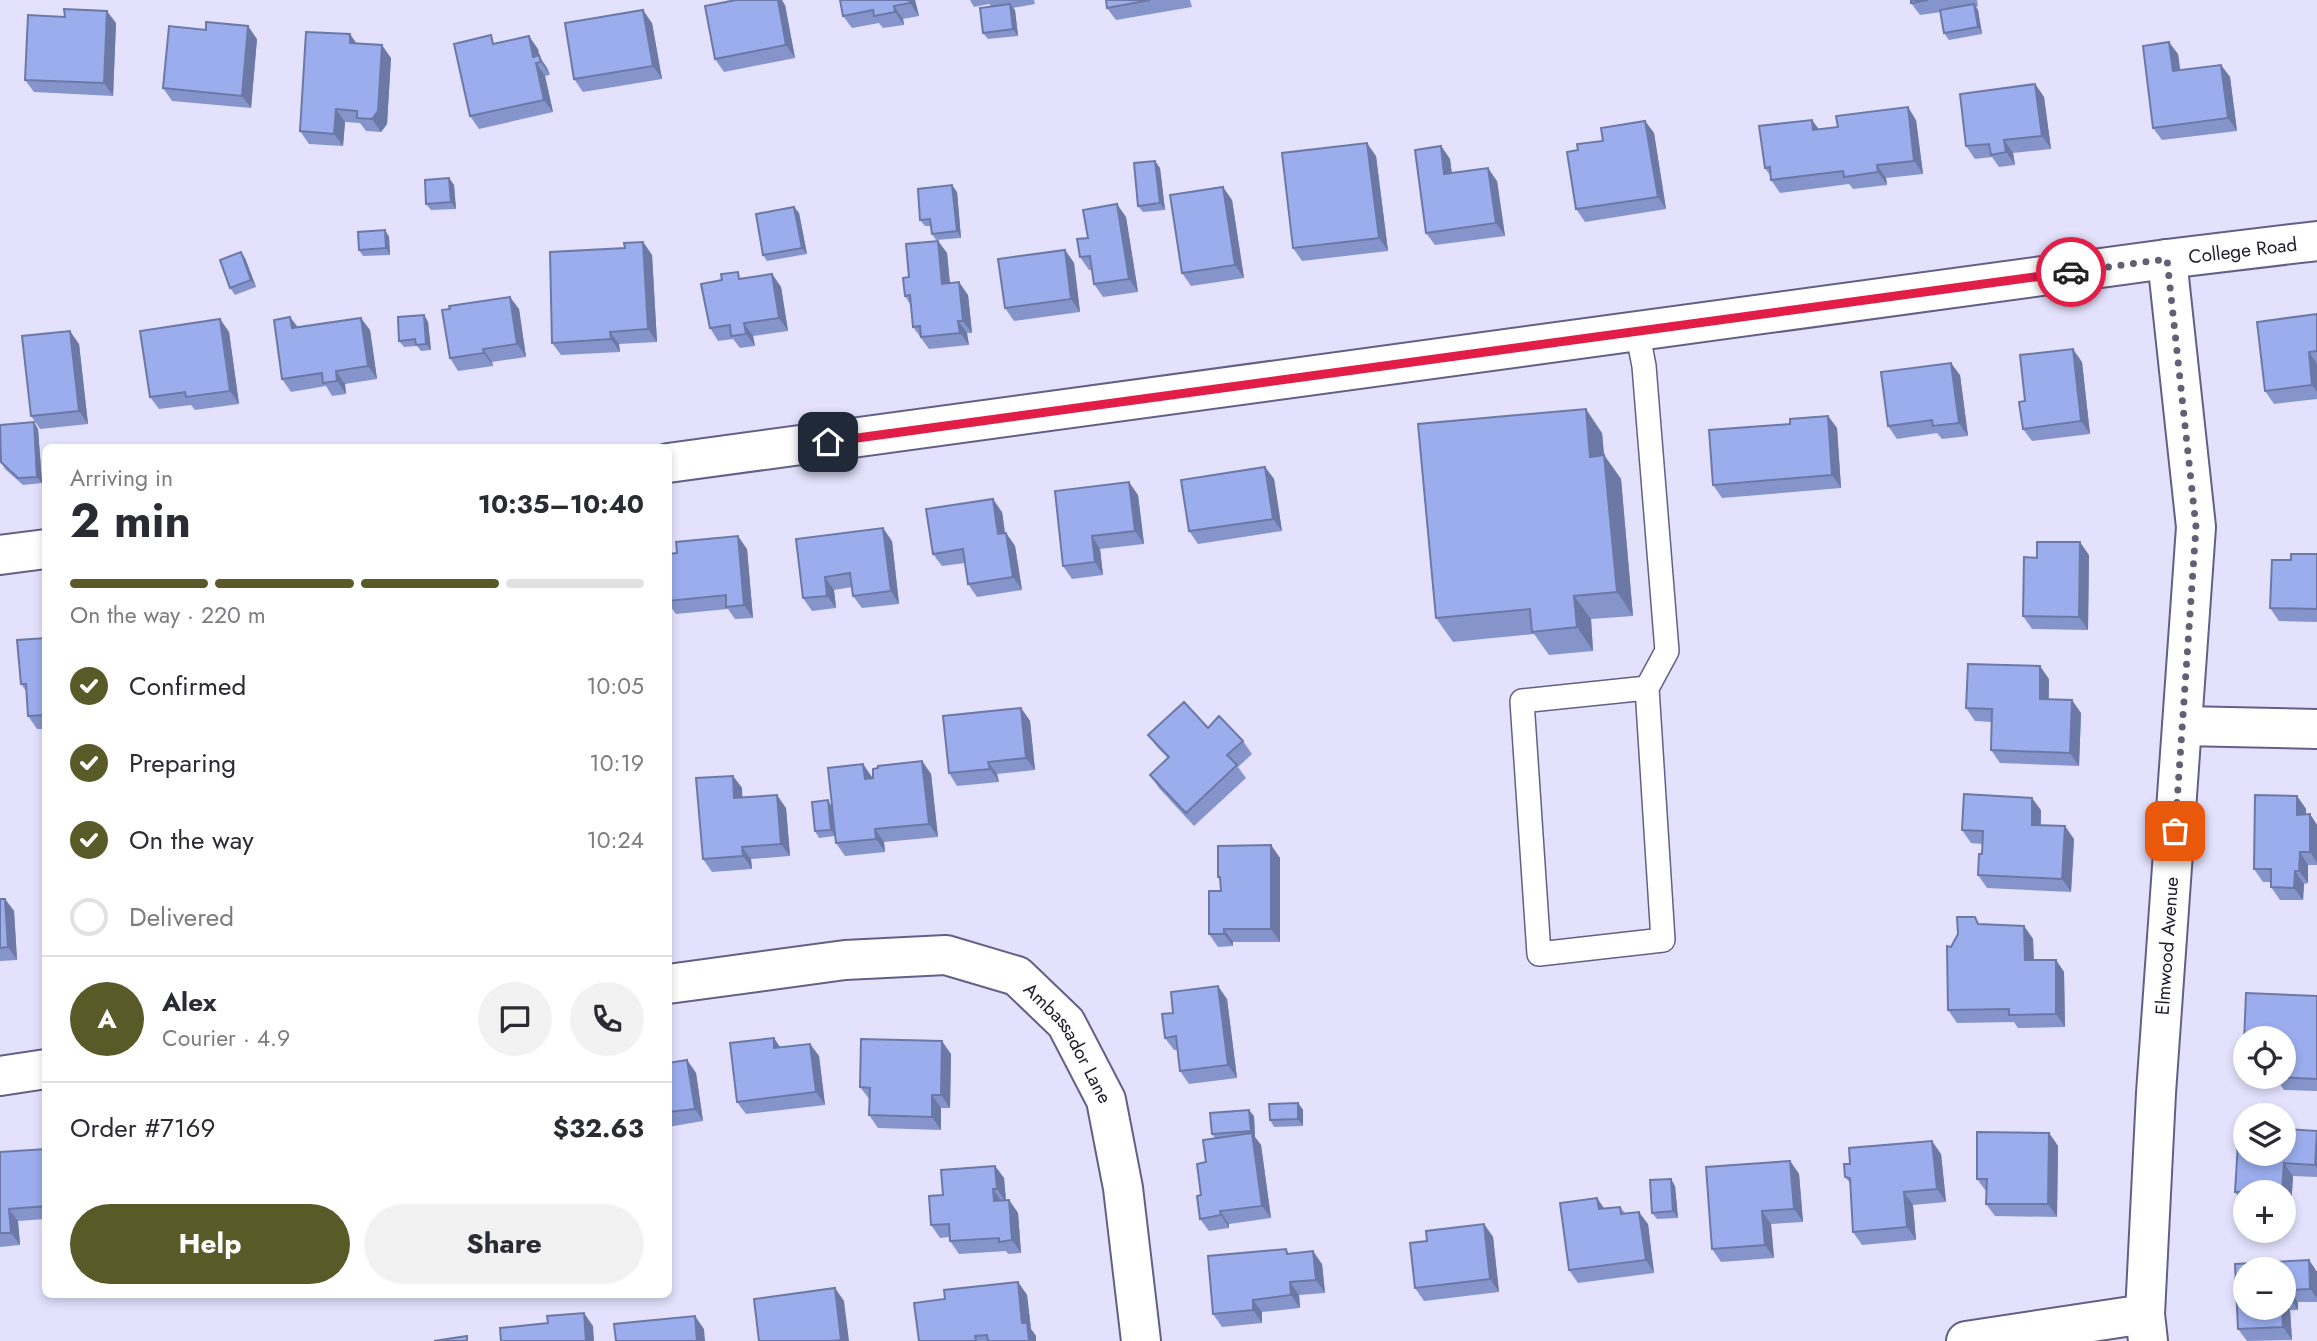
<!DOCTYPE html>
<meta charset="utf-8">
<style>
body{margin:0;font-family:Jost,sans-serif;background:#f2f2f3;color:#2b2b33;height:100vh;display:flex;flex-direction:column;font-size:26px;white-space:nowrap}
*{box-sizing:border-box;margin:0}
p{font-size:23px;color:#7c7c81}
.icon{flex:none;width:38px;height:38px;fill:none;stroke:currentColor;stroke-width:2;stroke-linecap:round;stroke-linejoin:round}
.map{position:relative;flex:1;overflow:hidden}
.side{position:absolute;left:42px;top:444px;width:630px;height:854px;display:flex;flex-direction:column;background:#fff;border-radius:10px;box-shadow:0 4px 10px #0003}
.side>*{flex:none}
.buttons{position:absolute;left:2233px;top:1026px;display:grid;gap:14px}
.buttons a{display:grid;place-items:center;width:63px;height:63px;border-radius:50%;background:#fff;box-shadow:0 4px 10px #0003;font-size:35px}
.pin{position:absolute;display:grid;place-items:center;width:60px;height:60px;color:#fff;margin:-30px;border-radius:14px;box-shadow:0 4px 10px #0006}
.courier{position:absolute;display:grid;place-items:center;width:70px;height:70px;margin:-35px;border:5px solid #e11d48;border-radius:50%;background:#fff;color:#222;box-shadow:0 2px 9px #0007}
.head em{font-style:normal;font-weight:700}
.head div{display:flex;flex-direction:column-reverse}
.head{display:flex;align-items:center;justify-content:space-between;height:119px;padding:0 28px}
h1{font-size:46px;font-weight:700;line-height:52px}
.bar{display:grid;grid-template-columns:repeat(4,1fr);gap:10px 7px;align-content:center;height:84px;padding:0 28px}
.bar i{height:9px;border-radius:5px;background:#e1e1e2}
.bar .on{background:#585a28}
.bar p{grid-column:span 4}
.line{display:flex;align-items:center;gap:18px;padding:0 28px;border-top:2px solid #e1e1e2}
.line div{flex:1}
.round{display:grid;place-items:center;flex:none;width:74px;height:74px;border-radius:37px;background:#f2f2f3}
ol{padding:0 28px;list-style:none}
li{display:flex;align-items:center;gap:21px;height:77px}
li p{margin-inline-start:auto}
li .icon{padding:7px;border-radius:50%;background:#585a28;color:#fff;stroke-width:4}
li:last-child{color:#7c7c81}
li i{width:38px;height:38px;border:4px solid #e1e1e2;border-radius:50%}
.primary-button{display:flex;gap:14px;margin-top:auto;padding:14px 28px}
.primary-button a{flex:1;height:80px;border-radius:42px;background:#585a28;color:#fff;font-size:28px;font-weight:700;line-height:80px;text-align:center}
.primary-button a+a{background:#f2f2f3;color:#2b2b33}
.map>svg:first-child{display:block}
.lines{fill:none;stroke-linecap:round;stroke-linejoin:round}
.lane-casing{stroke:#655e88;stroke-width:26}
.street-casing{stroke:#655e88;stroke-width:42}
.secondary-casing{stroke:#655e88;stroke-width:42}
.lane{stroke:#fff;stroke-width:23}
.street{stroke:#fff;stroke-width:38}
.secondary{stroke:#fff;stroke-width:38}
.wall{fill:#8595cc;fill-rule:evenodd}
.shaded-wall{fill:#6c79a6}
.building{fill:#9baded;stroke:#6c79a6;stroke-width:2}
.done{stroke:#636075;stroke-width:7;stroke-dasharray:0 12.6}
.route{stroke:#e11d48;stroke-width:9}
.labels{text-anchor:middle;stroke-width:5;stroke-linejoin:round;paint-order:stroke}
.street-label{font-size:19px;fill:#1e1b2c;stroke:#fff}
</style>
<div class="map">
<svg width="2317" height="1341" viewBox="0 0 2317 1341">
<rect width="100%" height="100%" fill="#e4e1fd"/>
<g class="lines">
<g class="lane-casing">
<path id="lane" d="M1637 330 1644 366 1667 651 1647 688 1522 701 1539 954 1663 940 1647 688"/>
</g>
<g class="street-casing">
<g id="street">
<path d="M2182 726 2317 729"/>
<path id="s1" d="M668 984 845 960 946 955 1017 976 1066 1023 1106 1100 1123 1188 1141 1341"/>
<path d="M0 1076 46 1069"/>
<path d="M1966 1341 2145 1314"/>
<path id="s2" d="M2148 1341 2145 1314 2156 1093 2196 527 2167 259"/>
</g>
</g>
<g class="secondary-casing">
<g id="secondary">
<path id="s3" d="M668 463 2167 259 2317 241"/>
<path d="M0 555 46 549"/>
</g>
</g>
<use href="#lane" class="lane"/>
<use href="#street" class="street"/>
<use href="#secondary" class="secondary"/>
</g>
<path class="wall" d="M840 0H915L919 16 903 19 904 25 883 28 879 23 852 28 843 16Z
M970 0H1034L1035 4 1013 8 1015 10 1018 36 988 39 983 33 991 6 989 4 974 7Z
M1106 0H1190L1192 7 1116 20 1107 8Z
M1911 0H1977L1978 6 1976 7 1978 10 1982 34 1949 40 1944 33 1941 12 1920 15 1911 3Z
M785 5 795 58 724 72 715 59Z
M116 23 113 96 34 92 25 80Z
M652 23 662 79 583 92 574 79Z
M257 39 251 108 172 101 163 88Z
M497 43 538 49 539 56 547 68 550 75 545 76 553 112 479 129 470 116Z
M357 44 391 58 387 124 381 132 366 131 360 123 345 122 343 146 309 144 300 131Z
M2178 54 2180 70 2221 65 2230 77 2237 131 2162 140 2153 128Z
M2035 84 2044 97 2051 149 2013 153 2015 165 1999 167 1992 157 1975 159 1966 146Z
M1916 120 1923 174 1886 178 1887 185 1853 189 1849 184 1780 193 1771 180V177L1765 168 1818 129Z
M1645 121 1654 133 1666 209 1585 222 1576 209 1578 150 1603 141Z
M1441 146 1450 159 1452 173 1497 181 1505 236 1435 245 1426 233Z
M1376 156 1388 251 1302 261 1293 248Z
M1160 168 1165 210 1143 212 1138 206Z
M449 178 454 185 456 209 431 210 426 204Z
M957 192 961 238 936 240 932 234 931 226H925L920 220Z
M1232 200 1244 278 1191 286 1182 273Z
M794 207 799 213 807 254 767 261 763 255Z
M1126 217 1138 292 1103 297 1094 284 1092 270H1089L1080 257 1088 238Z
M385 230 389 237 390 255 363 256 359 250Z
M938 241 947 253 950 283 968 295 972 333H967L969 345 929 349 913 327 911 306 905 296 909 277Z
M643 242 652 255 657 342 619 344 620 352 561 355 552 343 625 248Z
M1065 250 1074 263 1080 312 1014 321 1005 308Z
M245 258 256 287 235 295 230 288Z
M772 274 781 287 788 331 753 336 755 346 740 348 733 339 718 341 710 328 743 278Z
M519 309 526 357 492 362 493 366 458 371 450 358Z
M2317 314V399L2274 404 2265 391Z
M424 315 428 322 431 350 421 351 417 346 404 347 399 341Z
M290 317 298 327 370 330 377 379 345 384 346 394 332 396 326 386 291 392 282 379Z
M220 319 229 332 239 404 195 410 191 405 159 409 150 397Z
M79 344 88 424 40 429 31 416Z
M2082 362 2090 434 2032 441 2023 429 2025 401Z
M1960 375 1968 436 1942 439 1937 433 1897 439 1888 426Z
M1828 416 1837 428 1841 488 1722 498 1713 485 1790 424Z
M38 429 42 483 23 485 5 469 1 462Z
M1602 433 1604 455 1621 479 1633 616 1591 619 1593 651 1549 655 1534 634 1453 642 1436 618Z
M1265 467 1274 479 1282 531 1198 544 1189 531Z
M1055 491 1138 495 1144 544 1100 549 1103 575 1072 579 1063 566Z
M1002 512 1005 533H1006L1015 546 1022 590 977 597 968 584 965 563 942 566 933 554Z
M796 539 892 541 899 604 862 608 853 596 852 587 834 590 836 608 812 611 803 598Z
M747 549 753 618 735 619 728 609 676 614 668 603V554Z
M2317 554V622L2279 621 2270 608 2291 560Z
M2089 555 2088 630 2032 629 2023 616 2037 558Z
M46 638V729H37L28 716 27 692 21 684Z
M2049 679V699L2081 713 2079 766 2000 763 1991 750 1992 722 1975 721 1966 708Z
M1021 708 1030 721 1035 770 997 774 999 782 957 786 949 773Z
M1208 728 1243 741 1252 754 1238 767 1246 778 1194 826 1159 788 1150 775 1168 758 1157 747 1148 735Z
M922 761 931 774 938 837 884 842 885 852 845 856 836 843 835 836 819 838 815 831 863 764 872 778Z
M733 776 742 788V797L786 808 790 856 751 859 752 869 712 872 703 859Z
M2297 796 2306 809V815L2310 814 2317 825V865H2308V883L2304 884 2303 900H2280L2271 887V882H2263L2254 869Z
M2041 810V825L2074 839 2071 892 1987 888 1978 875 1982 854 1983 844 1971 843 1962 830Z
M1271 845 1280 858V942H1233V946L1218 947 1209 934 1221 891 1220 881 1218 877Z
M0 899H5L14 911 17 960 0 961Z
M1980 924 2024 926 2033 939 2034 960H2056L2064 972 2065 1027 2018 1028 2014 1022 1957 1023 1948 1010 1951 947Z
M2246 993 2317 996V1091L2284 1090 2275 1077V1076H2284V1038H2245V1044L2244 1042Z
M1227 999 1237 1078 1189 1084 1180 1071 1178 1050H1174L1165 1038 1173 1013Z
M774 1038 780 1047 810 1044 819 1056 825 1105 746 1114 737 1102Z
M951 1054 950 1108H941V1130L878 1128 869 1115 870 1100 860 1087Z
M687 1060 696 1073 703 1121 668 1127V1063Z
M1298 1103 1303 1110V1126L1274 1127 1270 1120Z
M1254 1116 1255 1137 1261 1145 1271 1218 1229 1224V1228L1209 1231 1200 1219 1201 1195 1206 1162 1215 1138 1212 1134Z
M2317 1131V1177L2293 1176 2291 1208 2284 1207V1192H2245V1205H2244L2235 1192Z
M2049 1133 2058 1146 2057 1217 1995 1216 1986 1204V1191L1977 1179Z
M46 1149V1219L18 1221 20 1245 0 1247V1152Z
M1941 1154 1946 1202 1913 1205 1916 1240 1862 1245 1853 1232 1851 1184 1845 1177Z
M1790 1161 1799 1174 1803 1222 1771 1224 1774 1258 1721 1262 1712 1249Z
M995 1166 1004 1178 1006 1200H1009L1018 1213 1021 1253 1008 1254 1006 1251 959 1254 950 1241 949 1237 940 1238 931 1225 943 1195Z
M1675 1186 1678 1218 1657 1219 1652 1213Z
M1620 1207 1625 1213 1648 1224 1654 1273 1578 1283 1569 1270 1605 1209Z
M1484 1224 1493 1237 1499 1292 1424 1301 1415 1288 1427 1241Z
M1286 1249 1289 1254 1322 1264 1325 1293 1299 1295 1300 1308 1262 1312V1323L1222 1327 1213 1314Z
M2309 1260 2317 1272V1302H2298V1310H2290L2292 1340 2247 1341 2238 1329 2235 1264ZM2245 1269H2284V1307H2245Z
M1018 1282 1027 1295 1031 1329 1036 1336V1341H919L945 1299Z"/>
<path class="shaded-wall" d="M778 0H782L785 5 795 58 786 45Z
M909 0H915L919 16 910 3Z
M1010 4 1015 10 1018 36 1013 29Z
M1974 4 1978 10 1982 34 1978 27Z
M894 6 903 19 904 25 895 12Z
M643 10 652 23 662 79 653 66Z
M107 11 116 23 113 96 104 83Z
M248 26 257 39 251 108 242 96Z
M350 34 359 47 350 43Z
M529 36 538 49 539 56 547 68 550 75 541 62 533 57Z
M2169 42 2178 54 2182 83 2173 71Z
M382 45 391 58 387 124 381 132 372 119Z
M536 63 545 76 553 112 544 100Z
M2221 65 2230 77 2237 131 2228 118Z
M2035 84 2044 97 2051 149 2042 136Z
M1908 107 1916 120 1923 174 1914 161Z
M336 109 345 122 343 146 334 134Z
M1812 120 1821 132 1813 130Z
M1645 121 1654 133 1666 209 1658 197Z
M2004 140 2013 153 2015 165 2006 152Z
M1367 143 1376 156 1388 251 1379 238Z
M1441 146 1450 159 1453 187 1444 174Z
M1155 161 1160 168 1165 210 1160 203Z
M1877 165 1886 178 1887 185 1878 172Z
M1488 168 1497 181 1505 236 1496 223Z
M449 178 454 185 456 209 451 202Z
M952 185 957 192 961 238 957 231Z
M1223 187 1232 200 1244 278 1235 265Z
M1117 204 1126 217 1138 292 1129 279Z
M794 207 799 213 807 254 802 248Z
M385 230 389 237 390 255 386 248Z
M938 241 947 253 951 296 942 284Z
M643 242 652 255 657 342 648 329Z
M1065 250 1074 263 1080 312 1071 299Z
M241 252 245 258 256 287 251 280Z
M772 274 781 287 788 331 779 318Z
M959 282 968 295 972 333 963 321Z
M510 297 519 309 526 357 517 344Z
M424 315 428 322 431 350 426 344Z
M290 317 299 330 292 328Z
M361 318 370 330 377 379 368 366Z
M220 319 229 332 239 404 230 391Z
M958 321 967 333 969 345 960 333Z
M744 323 753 336 755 346 746 334Z
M70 331 79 344 88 424 79 411Z
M610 332 619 344 620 352 611 339Z
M483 349 492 362 493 366 484 353Z
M2073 349 2082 362 2090 434 2081 421Z
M2309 352 2317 364V392L2312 385Z
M1951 363 1960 375 1968 436 1959 423Z
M336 371 345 384 346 394 337 381Z
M1586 409 1602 433 1604 455 1621 479 1633 616 1617 592 1590 457Z
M1828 416 1837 428 1841 488 1832 475Z
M34 422 38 429 42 483 37 477Z
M1265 467 1274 479 1282 531 1273 519Z
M1129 482 1138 495 1144 544 1135 531Z
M993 499 1002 512 1007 547 998 534Z
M883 528 892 541 899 604 891 591Z
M1006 533 1015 546 1022 590 1013 577Z
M738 536 747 549 753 618 744 605Z
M1092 536 1100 549 1103 575 1095 562Z
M2080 542 2089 555 2088 630 2079 617Z
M825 577 834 590 836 608 827 596Z
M1574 596 1591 619 1593 651 1577 627Z
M2040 666 2049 679 2048 712 2040 699Z
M2072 700 2081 713 2079 766 2070 753Z
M1021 708 1030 721 1035 770 1026 758Z
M922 761 931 774 938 837 929 824Z
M988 762 997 774 999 782 990 769Z
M863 764 872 777 873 791 865 779Z
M733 776 742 788 743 811 734 798Z
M777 795 786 808 790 856 781 844Z
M2297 796 2306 809V827L2297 815Z
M2032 798 2041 810 2040 838 2032 825Z
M828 800 832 807 835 836 831 830Z
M2310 814 2317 825V863L2310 852Z
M2065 826 2074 839 2071 892 2062 879Z
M875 829 884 842 885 852 876 839Z
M1271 845 1280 858V942L1271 929Z
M742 847 751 859 752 869 743 856Z
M2300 852 2308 865V883L2299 871Z
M2295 871 2304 884 2303 900 2294 888Z
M5 899 14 911 17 960 8 947Z
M2024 926 2033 939 2034 973 2025 960Z
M1224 929 1233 942V946L1224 934Z
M2056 960 2064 972 2065 1027 2056 1014Z
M1218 986 1227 999 1237 1078 1228 1065Z
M774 1038 782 1051 774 1048Z
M942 1041 951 1054 950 1108 941 1095Z
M810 1044 819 1056 825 1105 816 1092Z
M687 1060 696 1073 703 1121 695 1109Z
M932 1095 941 1108V1130L932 1117Z
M1298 1103 1303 1110V1126L1298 1119Z
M1249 1110 1254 1116 1255 1137 1261 1145 1271 1218 1262 1206 1252 1134 1251 1131Z
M2049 1133 2058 1146 2057 1217 2048 1204Z
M2317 1133V1168L2315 1165Z
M1932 1141 1941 1154 1946 1202 1937 1189Z
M1790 1161 1799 1174 1803 1222 1794 1209Z
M2284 1163 2293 1176 2291 1208 2284 1198V1192H2282Z
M995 1166 1004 1178 1006 1202 997 1189Z
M1671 1179 1675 1186 1678 1218 1673 1211Z
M993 1189 1002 1202 994 1201Z
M1904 1192 1913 1205 1916 1240 1907 1227Z
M1597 1198 1606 1211 1599 1209Z
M1009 1200 1018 1213 1021 1253 1012 1240Z
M9 1209 18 1221 20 1245 11 1233Z
M1220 1211 1229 1224V1228L1221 1215Z
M1762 1211 1771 1224 1774 1258 1765 1245Z
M1639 1212 1648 1224 1654 1273 1646 1260Z
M1484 1224 1493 1237 1499 1292 1490 1279Z
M1313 1251 1322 1264 1325 1293 1316 1280Z
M2309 1260 2317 1272V1298L2310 1289Z
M1018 1282 1027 1295 1031 1329 1036 1336V1341H1029L1022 1323Z
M1290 1282 1299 1295 1300 1308 1291 1295Z
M835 1288 844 1301 849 1341H842L841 1340Z
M2289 1290 2298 1302V1310L2289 1297Z
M1253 1300 1262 1312V1323L1253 1310Z
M2284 1301 2290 1310 2292 1340 2283 1327 2282 1307H2284Z
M584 1313 593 1326 594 1341H586Z
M695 1316 704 1329 705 1341H697Z"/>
<path class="building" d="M736 0H778L786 45 715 59 705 6Z
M840 0H909L910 3 894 6 895 12 874 16 873 10 843 16Z
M1106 0H1150L1107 8Z
M1911 0H1928L1911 3Z
M1010 4 1013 29 983 33 980 8Z
M1974 4 1978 27 1944 33 1940 10Z
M64 9 107 11 104 83 25 80 28 15 65 17Z
M643 10 653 66 574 79 565 23Z
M206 22 248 26 242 96 163 88 169 26 206 30Z
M306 32 350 34V43L382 45 378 111 372 119 357 118V111L336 109 334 134 300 131Z
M491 35 493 44 529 36 533 57 539 55 541 62 536 63 544 100 470 116 454 44Z
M2169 42 2173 71 2221 65 2228 118 2153 128 2143 46Z
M2035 84 2042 136 2004 140 2006 152 1991 155 1989 144 1966 146 1960 94Z
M1908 107 1914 161 1877 165 1878 172 1844 177 1843 171 1771 180 1770 167 1765 168 1759 126 1812 120 1813 130 1838 127 1836 116Z
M1645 121 1658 197 1576 209 1567 152 1578 150 1577 144 1603 141 1601 128Z
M1367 143 1379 238 1293 248 1282 153Z
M1441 146 1444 174 1488 168 1496 223 1426 233 1415 150Z
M1155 161 1160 203 1138 206 1134 163Z
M449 178 451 202 426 204 425 180Z
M952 185 957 231 932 234 930 219 920 220 918 189Z
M1223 187 1235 265 1182 273 1170 195Z
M1117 204 1129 279 1094 284 1090 256 1080 257 1077 239 1088 238 1083 210Z
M794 207 802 248 763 255 756 214Z
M385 230 386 248 359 250 358 232Z
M938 241 942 284 959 282 963 321H958L960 333 921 337 920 326 913 327 910 295 905 296 903 278 909 277 906 244Z
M643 242 648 329 610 332 611 339 552 343 550 252 625 248 624 243Z
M1065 250 1071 299 1005 308 998 259Z
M241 252 251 280 230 288 220 260Z
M738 272 739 279 772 274 779 318 744 323 746 334 731 336 730 325 710 328 701 284 722 280 721 274Z
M510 297 517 344 483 349 484 353 450 358 442 310 450 309 449 306Z
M2317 314V351L2309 352 2312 385 2265 391 2257 322Z
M424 315 426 344 416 345 415 339 399 341 398 317Z
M290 317 292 328 361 318 368 366 336 371 337 381 323 383 322 373 282 379 274 320Z
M220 319 230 391 186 397 185 392 150 397 140 331Z
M70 331 79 411 31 416 22 336Z
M2073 349 2081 421 2023 429 2019 402 2025 401 2020 355Z
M1951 363 1959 423 1933 426 1932 420 1888 426 1881 372Z
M1586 409 1590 457 1604 455 1617 592 1574 596 1577 627 1532 632 1530 609 1436 618 1418 424Z
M1828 416 1832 475 1713 485 1709 430 1790 424V419Z
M34 422 37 477 18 478 1 462 0 425Z
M1265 467 1273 519 1189 531 1181 480Z
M1129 482 1135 531 1092 536 1095 562 1063 566 1055 491Z
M993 499 998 534 1006 533 1013 577 968 584 963 549 933 554 926 509Z
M883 528 891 591 853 596 850 573 825 577 827 596 803 598 796 539Z
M738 536 744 605 726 607V595L668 601V554L677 553 676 542Z
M2037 542H2080L2079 617 2023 616 2024 557 2037 558Z
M2291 554H2317V609L2270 608 2272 560H2291Z
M46 638V715L28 716 26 684H21L17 640Z
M1968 664 2040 666V699L2072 700 2070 753 1991 750 1992 709 1966 708Z
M1184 702 1208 728 1219 716 1243 741 1227 755 1237 765 1186 813 1150 775 1169 757 1148 735Z
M1021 708 1026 758 988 762 990 769 949 773 943 716Z
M922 761 929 824 875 829 876 839 836 843 828 768 863 764 865 779 873 778V769L878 768V766Z
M733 776 734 798 777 795 781 844 742 847 743 856 703 859 696 778Z
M1964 794 2032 798V825L2065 826 2062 879 1978 875 1979 854H1982L1983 831 1962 830Z
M2255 795 2297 796V815L2310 814V852H2300L2299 871H2295L2294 888 2271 887V869H2254Z
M828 800 831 830 815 831 812 802Z
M1271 845V929H1224V934H1209V891H1221L1220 877H1218V846Z
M0 899H5L8 947 0 948Z
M1957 917H1975L1978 924 2024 926 2025 960H2056V1014L2009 1015V1009L1948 1010 1947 946 1951 947 1958 934Z
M1218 986 1228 1065 1180 1071 1176 1036 1165 1038 1162 1014 1173 1013 1171 992Z
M2246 993 2317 996V1079L2275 1077V1076H2284V1038H2245V1042H2244Z
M774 1038V1048L810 1044 816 1092 737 1102 730 1043Z
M861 1039 942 1041 941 1095H932V1117L869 1115 870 1088 860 1087Z
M687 1060 695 1109 668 1112V1063Z
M1298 1103V1119L1270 1120 1269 1104Z
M1249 1110 1251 1131 1212 1134 1210 1113Z
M2239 1126H2245V1153H2284V1129L2317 1131 2315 1165 2284 1163 2282 1192H2235Z
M1977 1132 2049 1133 2048 1204H1986L1987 1179H1977Z
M1252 1133 1262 1206 1220 1211 1221 1215 1200 1219 1197 1196 1201 1195 1197 1164 1206 1162 1203 1140Z
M1932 1141 1937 1189 1904 1192 1907 1227 1853 1232 1850 1178 1845 1177 1844 1164H1850L1849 1148Z
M46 1149V1206L9 1209 11 1233H0V1152Z
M1790 1161 1794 1209 1762 1211 1765 1245 1712 1249 1706 1167Z
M995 1166 997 1189H993L994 1201 1009 1200 1012 1240 999 1242V1238L950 1241 949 1224 931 1225 929 1196 943 1195 941 1170Z
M1671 1179 1673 1211 1652 1213 1650 1180Z
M1597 1198 1599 1209 1620 1207 1621 1214 1639 1212 1646 1260 1569 1270 1560 1203Z
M1484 1224 1490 1279 1415 1288 1410 1243 1427 1241 1426 1231Z
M1286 1249 1287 1254 1313 1251 1316 1280 1290 1282 1291 1295 1253 1300V1310L1213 1314 1208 1256Z
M2309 1260 2310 1289 2289 1290V1297H2284V1269H2245V1307H2282L2283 1327 2238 1329 2235 1264Z
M1018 1282 1022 1323H1027L1029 1341H988L987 1335 975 1336 976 1341H919L914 1303 945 1299 944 1290Z
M835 1288 841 1340 831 1341H759L754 1299Z
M584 1313 586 1341H501L500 1328 548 1323 547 1316Z
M695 1316 697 1341H616L614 1324Z
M467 1336V1341H434Z"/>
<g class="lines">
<path class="done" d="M2071 272 2167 259 2196 527 2175 831"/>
<path class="route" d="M828 442C1242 385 1656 326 2071 272"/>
</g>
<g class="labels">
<g class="street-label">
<text dy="7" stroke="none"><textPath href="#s3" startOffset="1589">College Road</textPath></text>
<text dy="7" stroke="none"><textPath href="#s2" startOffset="396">Elmwood Avenue</textPath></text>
<text dy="7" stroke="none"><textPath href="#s1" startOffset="439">Ambassador Lane</textPath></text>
</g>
</g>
</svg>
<div class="buttons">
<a><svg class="icon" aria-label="locate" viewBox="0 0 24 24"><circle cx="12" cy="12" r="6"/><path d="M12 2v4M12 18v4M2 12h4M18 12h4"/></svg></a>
<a><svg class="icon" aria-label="layers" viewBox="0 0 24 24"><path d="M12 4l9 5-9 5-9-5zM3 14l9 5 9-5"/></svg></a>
<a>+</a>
<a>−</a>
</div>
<div class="pin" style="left:2175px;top:831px;background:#ea580c"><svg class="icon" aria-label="bag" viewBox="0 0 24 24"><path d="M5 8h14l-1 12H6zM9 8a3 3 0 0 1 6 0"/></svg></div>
<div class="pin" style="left:828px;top:442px;background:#1f2937"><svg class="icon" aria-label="home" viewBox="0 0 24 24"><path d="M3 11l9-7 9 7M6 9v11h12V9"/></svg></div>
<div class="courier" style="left:2071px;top:272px"><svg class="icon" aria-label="car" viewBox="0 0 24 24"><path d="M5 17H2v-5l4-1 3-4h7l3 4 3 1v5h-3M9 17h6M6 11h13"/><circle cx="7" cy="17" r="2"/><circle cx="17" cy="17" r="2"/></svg></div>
<section class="side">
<div class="head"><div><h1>2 min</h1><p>Arriving in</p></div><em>10:35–10:40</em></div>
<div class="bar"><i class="on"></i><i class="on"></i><i class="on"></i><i></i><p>On the way · 220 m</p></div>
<ol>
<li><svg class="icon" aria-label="check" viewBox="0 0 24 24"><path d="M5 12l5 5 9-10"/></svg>Confirmed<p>10:05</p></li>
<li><svg class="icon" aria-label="check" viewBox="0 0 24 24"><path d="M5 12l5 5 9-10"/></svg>Preparing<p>10:19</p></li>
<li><svg class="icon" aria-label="check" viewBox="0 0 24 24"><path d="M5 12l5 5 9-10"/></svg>On the way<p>10:24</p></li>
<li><i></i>Delivered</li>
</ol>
<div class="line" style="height:126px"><b class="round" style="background:#585a28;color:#fff">A</b><div><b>Alex</b><p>Courier · 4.9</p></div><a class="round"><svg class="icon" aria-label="chat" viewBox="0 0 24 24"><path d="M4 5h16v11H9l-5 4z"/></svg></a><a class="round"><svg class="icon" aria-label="phone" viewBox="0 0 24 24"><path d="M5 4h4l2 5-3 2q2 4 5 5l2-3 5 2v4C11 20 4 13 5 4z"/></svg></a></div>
<div class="line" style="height:91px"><div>Order #7169</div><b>$32.63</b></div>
<div class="primary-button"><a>Help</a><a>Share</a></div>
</section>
</div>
